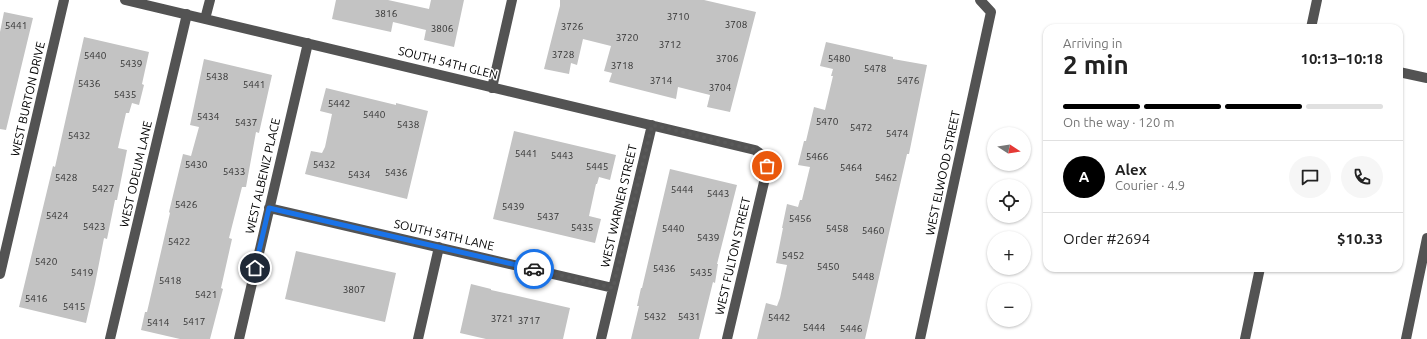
<!DOCTYPE html>
<meta charset="utf-8">
<style>
body{margin:0;font-family:Ubuntu,sans-serif;background:#f6f6f6;color:#222;height:100vh;display:flex;flex-direction:column;font-size:15px;white-space:nowrap}
*{box-sizing:border-box;margin:0}
p{font-size:13px;color:#767676}
.icon{flex:none;width:22px;height:22px;fill:none;stroke:currentColor;stroke-width:2;stroke-linecap:round;stroke-linejoin:round}
.map{position:relative;flex:1;overflow:hidden}
.drawer{position:absolute;left:1043px;top:24px;width:360px;height:248px;display:flex;flex-direction:column;background:#fff;border-radius:12px;box-shadow:0 1px 3px #0004}
.drawer>*{flex:none}
.needle{width:26px;rotate:102deg}
.buttons{position:absolute;left:987px;top:127px;display:grid;gap:8px}
.buttons a{display:grid;place-items:center;width:44px;height:44px;border-radius:50%;background:#fff;box-shadow:0 1px 3px #0004;font-size:20px}
.pin{position:absolute;display:grid;place-items:center;width:34px;height:34px;color:#fff;margin:-17px;border:2px solid #fff;border-radius:50%;box-shadow:0 1px 4px #0007}
.courier{position:absolute;display:grid;place-items:center;width:40px;height:40px;margin:-20px;border:3px solid #1a73e8;border-radius:50%;background:#fff;color:#222;box-shadow:0 1px 5px #0007}
.head em{font-style:normal;font-weight:600}
.head div{display:flex;flex-direction:column-reverse}
.head{display:flex;align-items:center;justify-content:space-between;height:68px;padding:0 20px}
h1{font-size:26px;font-weight:600;line-height:30px}
.bar{display:grid;grid-template-columns:repeat(4,1fr);gap:6px 4px;align-content:center;height:48px;padding:0 20px}
.bar i{height:5px;border-radius:3px;background:#e0e0e0}
.bar .selected{background:#000}
.bar p{grid-column:span 4}
.line{display:flex;align-items:center;gap:10px;padding:0 20px;border-top:1px solid #e0e0e0}
.line div{flex:1}
.round{display:grid;place-items:center;flex:none;width:42px;height:42px;border-radius:21px;background:#f6f6f6}
.map>svg:first-child{display:block}
.building{fill:#c3c3c3}
.lines{fill:none;stroke-linecap:round;stroke-linejoin:round}
.minor{stroke:#535353;stroke-width:10}
.done{stroke:#595959;stroke-width:4;stroke-dasharray:0 7.2}
.route{stroke:#1a73e8;stroke-width:5}
.labels{text-anchor:middle;stroke-width:3;stroke-linejoin:round;paint-order:stroke}
.number-label{font-size:10px;fill:#313131}
.street-label{font-size:12px;fill:#000;stroke:#fff}
</style>
<div class="map">
<svg width="1427" height="339" viewBox="0 0 1427 339">
<rect width="100%" height="100%" fill="#fff"/>
<path class="building" d="M336 0H388L429 9 431 0H464L454 47 424 40 426 30 393 22 391 32 332 19Z
M560 0H704L756 12 730 112 707 107 710 95 678 87 676 99 609 82 612 73 604 71 611 46 583 39 577 65 571 63 569 74 544 69 560 6Z
M4 12 33 18 6 130 0 129V32Z
M84 37 149 52 142 84 144 85 139 105 132 103 129 113H126L118 148 127 150 117 200H115L107 239 104 238 95 284 86 323 19 307 53 166 55 167Z
M826 42 893 57V59L927 65 909 154H907L865 339H757L766 303 777 306 780 298 787 265 776 263 783 228H782L787 204 798 207 800 200H802L810 167 798 165 804 141H806L814 107 825 110 833 76H831L833 69 820 66Z
M204 59 272 75 259 133 256 132 246 187H242L229 238 232 239 221 288 223 289 210 339H180L141 330 145 312H147L170 213 169 212 183 154 191 156 199 127 190 125Z
M326 88 396 105V103L428 111 407 199 305 174 311 151 322 153 325 147 332 114 320 111Z
M514 131 616 155 610 180 599 177 597 184H596L589 216 601 219 595 243 493 219Z
M670 169 737 185 717 264H718L715 283 713 282 699 339H631L639 306H637L641 288H642Z
M296 251 396 273 385 322 285 299Z
M471 284 491 289V290L570 308 563 339H486L460 333Z"/>
<g class="lines">
<path class="minor" d="M125 0 755 150 764 156 767 166 765 178 727 339
M205 19 210 0
M1311 28 1317 0
M1399 72 1427 78
M492 88 512 0
M269 208 613 288
M0 274 64 0
M110 339 187 14
M239 339 308 43
M418 339 439 247
M601 339 652 125
M920 339 991 12 980 0
M1245 339 1260 268
M1406 339 1427 238"/>
</g>
<g class="lines">
<path class="done" d="M534 269 613 288 652 125 756 150 764 156 767 166"/>
<path class="route" d="M255 268 269 208 534 269"/>
</g>
<g class="labels">
<g class="number-label">
<text x="386" y="17">3816</text>
<text x="678" y="20">3710</text>
<text x="736" y="28">3708</text>
<text x="16" y="29">5441</text>
<text x="572" y="30">3726</text>
<text x="442" y="32">3806</text>
<text x="627" y="41">3720</text>
<text x="670" y="48">3712</text>
<text x="563" y="58">3728</text>
<text x="95" y="59">5440</text>
<text x="727" y="62">3706</text>
<text x="839" y="62">5480</text>
<text x="131" y="67">5439</text>
<text x="622" y="69">3718</text>
<text x="875" y="72">5478</text>
<text x="217" y="80">5438</text>
<text x="661" y="84">3714</text>
<text x="908" y="84">5476</text>
<text x="89" y="87">5436</text>
<text x="254" y="88">5441</text>
<text x="720" y="91">3704</text>
<text x="125" y="98">5435</text>
<text x="339" y="107">5442</text>
<text x="374" y="118">5440</text>
<text x="208" y="120">5434</text>
<text x="827" y="125">5470</text>
<text x="246" y="126">5437</text>
<text x="408" y="128">5438</text>
<text x="861" y="131">5472</text>
<text x="897" y="137">5474</text>
<text x="79" y="139">5432</text>
<text x="526" y="157">5441</text>
<text x="562" y="159">5443</text>
<text x="817" y="160">5466</text>
<text x="196" y="168">5430</text>
<text x="324" y="168">5432</text>
<text x="597" y="170">5445</text>
<text x="851" y="171">5464</text>
<text x="234" y="175">5433</text>
<text x="396" y="176">5436</text>
<text x="359" y="178">5434</text>
<text x="66" y="181">5428</text>
<text x="886" y="181">5462</text>
<text x="103" y="192">5427</text>
<text x="682" y="193">5444</text>
<text x="718" y="197">5443</text>
<text x="186" y="208">5426</text>
<text x="513" y="210">5439</text>
<text x="57" y="219">5424</text>
<text x="548" y="220">5437</text>
<text x="800" y="222">5456</text>
<text x="94" y="230">5423</text>
<text x="582" y="231">5435</text>
<text x="673" y="232">5440</text>
<text x="837" y="232">5458</text>
<text x="873" y="234">5460</text>
<text x="708" y="241">5439</text>
<text x="179" y="245">5422</text>
<text x="793" y="259">5452</text>
<text x="46" y="265">5420</text>
<text x="828" y="270">5450</text>
<text x="664" y="272">5436</text>
<text x="82" y="276">5419</text>
<text x="701" y="276">5435</text>
<text x="863" y="280">5448</text>
<text x="170" y="284">5418</text>
<text x="354" y="293">3807</text>
<text x="206" y="298">5421</text>
<text x="36" y="302">5416</text>
<text x="74" y="310">5415</text>
<text x="655" y="320">5432</text>
<text x="689" y="320">5431</text>
<text x="779" y="321">5442</text>
<text x="502" y="322">3721</text>
<text x="529" y="324">3717</text>
<text x="194" y="325">5417</text>
<text x="158" y="326">5414</text>
<text x="814" y="331">5444</text>
<text x="851" y="332">5446</text>
</g>
<g class="street-label">
<text transform="translate(448 63) rotate(14)" y="4">SOUTH 54TH GLEN</text>
<text transform="translate(28 99) rotate(-77)" y="4">WEST BURTON DRIVE</text>
<text transform="translate(943 173) rotate(-78)" y="4">WEST ELWOOD STREET</text>
<text transform="translate(136 174) rotate(-77)" y="4">WEST ODEUM LANE</text>
<text transform="translate(263 176) rotate(-77)" y="4">WEST ALBENIZ PLACE</text>
<text transform="translate(619 206) rotate(-77)" y="4">WEST WARNER STREET</text>
<text transform="translate(444 235) rotate(13)" y="4">SOUTH 54TH LANE</text>
<text transform="translate(733 256) rotate(-77)" y="4">WEST FULTON STREET</text>
</g>
</g>
</svg>
<div class="buttons">
<a><svg class="needle" viewBox="-14 -14 28 28"><path d="M0-13l5 13h-10z" fill="#e53935"/><path d="M0 13l5-13h-10z" fill="#767676"/></svg></a>
<a><svg class="icon" aria-label="locate" viewBox="0 0 24 24"><circle cx="12" cy="12" r="6"/><path d="M12 2v4M12 18v4M2 12h4M18 12h4"/></svg></a>
<a>+</a>
<a>−</a>
</div>
<div class="pin" style="left:767px;top:166px;background:#ea580c"><svg class="icon" aria-label="bag" viewBox="0 0 24 24"><path d="M5 8h14l-1 12H6zM9 8a3 3 0 0 1 6 0"/></svg></div>
<div class="pin" style="left:255px;top:268px;background:#1f2937"><svg class="icon" aria-label="home" viewBox="0 0 24 24"><path d="M3 11l9-7 9 7M6 9v11h12V9"/></svg></div>
<div class="courier" style="left:534px;top:269px"><svg class="icon" aria-label="car" viewBox="0 0 24 24"><path d="M5 17H2v-5l4-1 3-4h7l3 4 3 1v5h-3M9 17h6M6 11h13"/><circle cx="7" cy="17" r="2"/><circle cx="17" cy="17" r="2"/></svg></div>
<section class="drawer">
<div class="head"><div><h1>2 min</h1><p>Arriving in</p></div><em>10:13–10:18</em></div>
<div class="bar"><i class="selected"></i><i class="selected"></i><i class="selected"></i><i></i><p>On the way · 120 m</p></div>
<div class="line" style="height:72px"><b class="round" style="background:#000;color:#fff">A</b><div><b>Alex</b><p>Courier · 4.9</p></div><a class="round"><svg class="icon" aria-label="chat" viewBox="0 0 24 24"><path d="M4 5h16v11H9l-5 4z"/></svg></a><a class="round"><svg class="icon" aria-label="phone" viewBox="0 0 24 24"><path d="M5 4h4l2 5-3 2q2 4 5 5l2-3 5 2v4C11 20 4 13 5 4z"/></svg></a></div>
<div class="line" style="height:52px"><div>Order #2694</div><b>$10.33</b></div>
</section>
</div>
